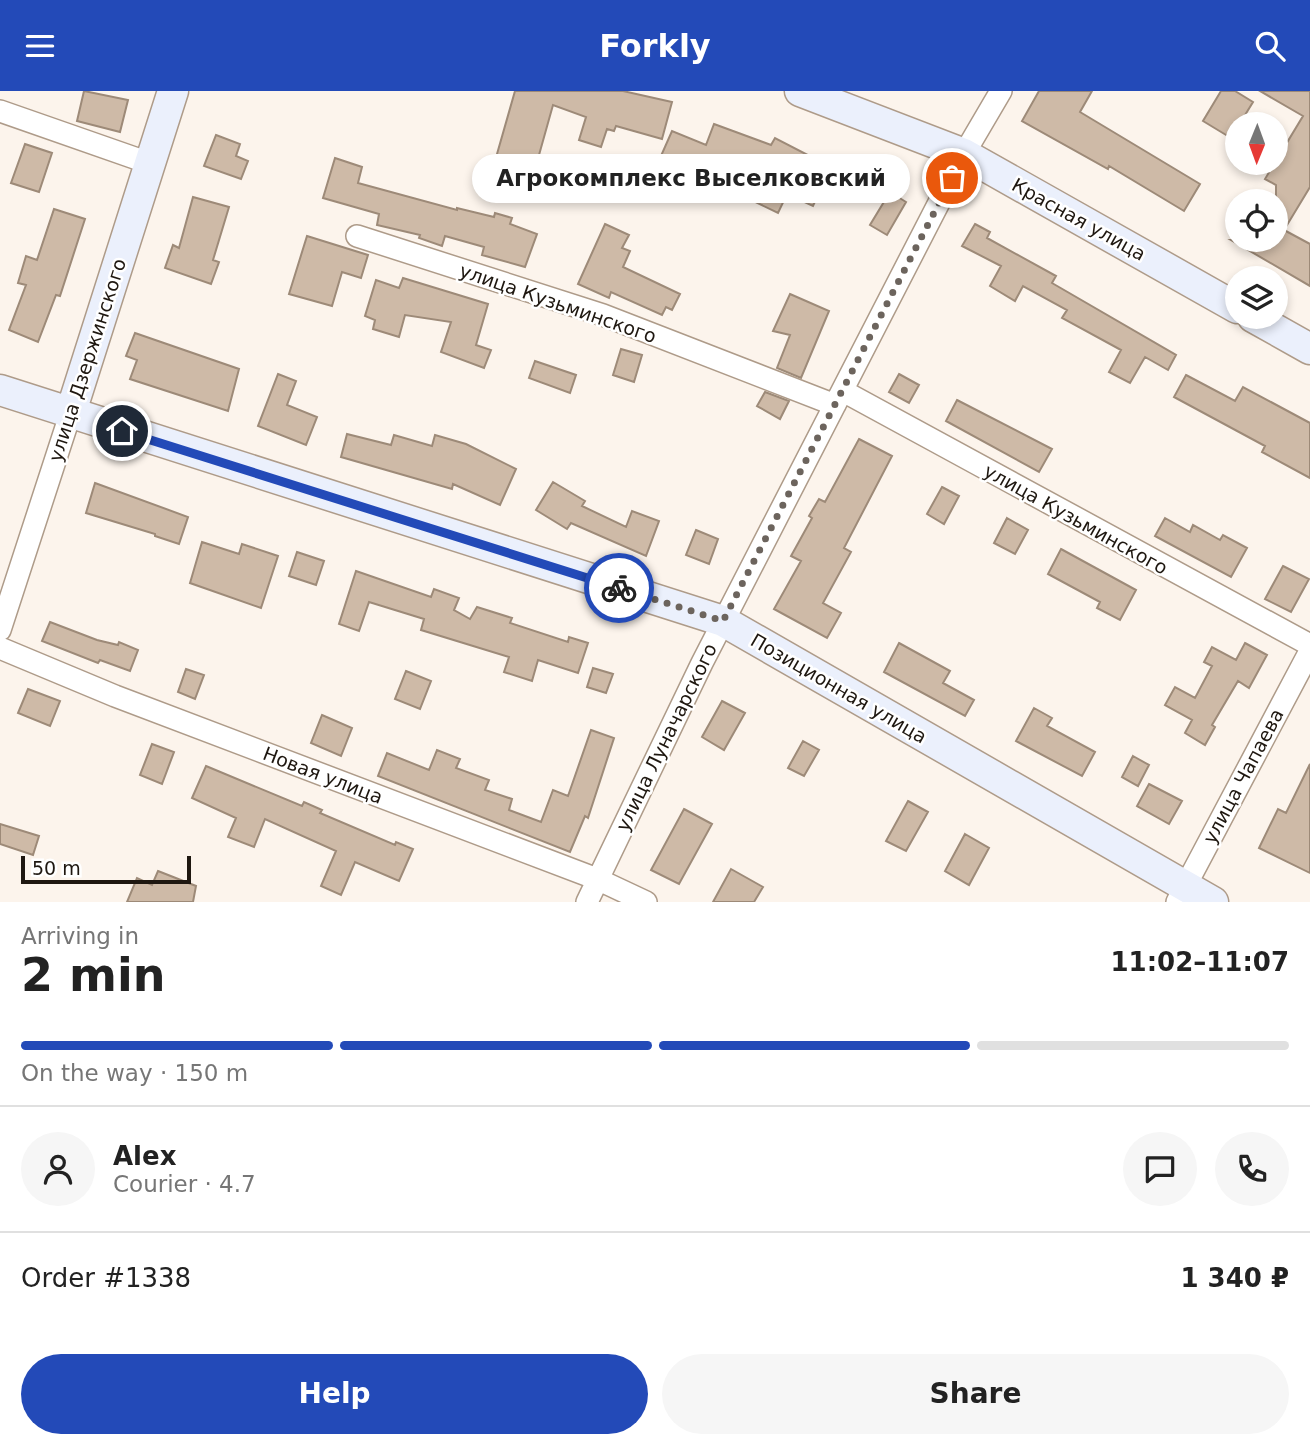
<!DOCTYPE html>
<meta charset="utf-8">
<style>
body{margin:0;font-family:"DejaVu Sans",sans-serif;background:#f6f6f6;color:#222;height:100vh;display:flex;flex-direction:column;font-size:26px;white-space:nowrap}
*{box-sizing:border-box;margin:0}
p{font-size:23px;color:#767676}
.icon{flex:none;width:38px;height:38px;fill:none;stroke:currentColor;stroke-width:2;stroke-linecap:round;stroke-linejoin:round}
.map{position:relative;height:811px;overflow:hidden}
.drawer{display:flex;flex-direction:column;background:#fff;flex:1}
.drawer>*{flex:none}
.needle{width:46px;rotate:181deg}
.controls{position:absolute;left:1225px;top:21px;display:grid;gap:14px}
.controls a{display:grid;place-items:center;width:63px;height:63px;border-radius:50%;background:#fff;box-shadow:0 4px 10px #0003;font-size:35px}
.scale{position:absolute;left:21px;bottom:18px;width:170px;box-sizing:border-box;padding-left:7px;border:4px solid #1e1710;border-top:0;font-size:19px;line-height:24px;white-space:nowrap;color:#1e1710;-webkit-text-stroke:5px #fff;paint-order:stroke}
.pin{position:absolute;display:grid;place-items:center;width:60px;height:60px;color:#fff;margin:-30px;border:4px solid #fff;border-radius:50%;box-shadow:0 2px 7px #0007}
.courier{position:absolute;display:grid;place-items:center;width:70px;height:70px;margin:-35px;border:5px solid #234ab8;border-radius:50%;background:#fff;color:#222;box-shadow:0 2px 9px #0007}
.bubble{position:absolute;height:49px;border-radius:24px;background:#fff;box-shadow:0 4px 10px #0003;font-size:23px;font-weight:700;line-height:49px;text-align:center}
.overview em{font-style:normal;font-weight:700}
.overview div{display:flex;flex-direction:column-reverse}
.overview{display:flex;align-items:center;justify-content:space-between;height:119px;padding:0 21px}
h1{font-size:46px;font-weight:700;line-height:52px}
.bar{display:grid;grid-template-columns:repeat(4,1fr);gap:10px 7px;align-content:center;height:84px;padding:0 21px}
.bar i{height:9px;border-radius:5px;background:#e0e0e0}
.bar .current{background:#234ab8}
.bar p{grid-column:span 4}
.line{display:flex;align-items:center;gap:18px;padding:0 21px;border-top:2px solid #e0e0e0}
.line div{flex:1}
.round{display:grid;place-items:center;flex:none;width:74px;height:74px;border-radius:37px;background:#f6f6f6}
.action{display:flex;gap:14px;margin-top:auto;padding:14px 21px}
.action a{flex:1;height:80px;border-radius:42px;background:#234ab8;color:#fff;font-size:28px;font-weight:700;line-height:80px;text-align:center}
.action a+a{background:#f6f6f6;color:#222}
header{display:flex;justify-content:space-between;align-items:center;height:91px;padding:0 21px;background:#234ab8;color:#fff;font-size:32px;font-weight:700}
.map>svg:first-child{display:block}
.building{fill:#cebaa7;stroke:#9d8a78;stroke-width:2}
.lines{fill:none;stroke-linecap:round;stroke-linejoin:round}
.street-casing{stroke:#ae9b89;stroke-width:24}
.secondary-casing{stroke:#ae9b89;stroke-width:33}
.street{stroke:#fff;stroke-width:21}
.secondary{stroke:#ebf0fc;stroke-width:30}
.done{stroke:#6c645d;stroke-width:7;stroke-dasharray:0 12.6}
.route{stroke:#234ab8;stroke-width:9}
.labels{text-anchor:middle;stroke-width:5;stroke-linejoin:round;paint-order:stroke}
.street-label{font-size:19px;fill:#1e1710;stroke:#fff}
</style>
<header><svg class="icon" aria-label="menu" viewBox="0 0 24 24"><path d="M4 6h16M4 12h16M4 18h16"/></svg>Forkly<svg class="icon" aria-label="search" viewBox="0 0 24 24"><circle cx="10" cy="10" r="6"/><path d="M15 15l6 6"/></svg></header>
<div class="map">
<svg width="1310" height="811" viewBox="0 0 1310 811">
<rect width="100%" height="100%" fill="#fcf4ec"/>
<path class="building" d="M84 0 128 9 120 41 77 30Z
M515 0H623L672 11 662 48 616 35 614 40 607 38 601 56 579 49 586 26 553 14 532 89 493 77Z
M1039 0H1092L1080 21 1200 93 1184 120 1109 75 1108 78 1022 30Z
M1221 0H1235L1253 11 1231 47 1203 30Z
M1260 0H1310V96L1284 139 1310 153V195L1231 149H1276V94L1265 88 1303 25Z
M714 33 771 54 775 47 831 76 813 115 787 103 778 122 747 107 754 91 690 66 674 103 649 92 672 40 706 54Z
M216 44 240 53 236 65 248 70 241 88 204 75Z
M25 53 52 62 39 101 11 92Z
M335 67 362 76 358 92 457 119V117L494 126 495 122 512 127 510 133 537 143 525 176 482 164 484 156 445 145 442 155 419 147 420 144 377 134 379 123 323 107Z
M890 101 906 111 887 144 870 134Z
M193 106 229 116 213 169 219 171 211 193 165 177 173 154 179 157Z
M54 118 85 128 60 205 56 204 38 251 9 239 26 194 18 192 26 165 37 169Z
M605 133 629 144 622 157 630 160 623 176 680 203 672 219 666 216 662 224 611 201 609 207 578 193Z
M975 133 990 141 987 147 1056 185 1052 192 1176 264 1168 279 1145 266 1130 292 1109 281 1121 259 1062 227 1067 219 1023 195 1015 210 990 195 1001 175 962 155Z
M307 145 368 164 361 187 342 181 332 215 289 203Z
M403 187 488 213 476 254 491 259 484 277 441 261 451 231 405 224 399 246 373 238 375 229 365 225 376 189 399 197Z
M790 203 829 220 801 287 777 277 790 244 773 240Z
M135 242 239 278 228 320 130 288 137 269 126 265Z
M621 258 642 264 634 291 613 284Z
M535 270 576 284 570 302 529 287Z
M278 283 296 290 287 314 317 326 306 354 258 335Z
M899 283 919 294 909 312 889 301Z
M1186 284 1235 310 1243 296 1310 332V387L1262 361 1265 355 1174 306Z
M765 301 789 310 780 328 757 315Z
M957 309 1052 358 1039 381 946 330Z
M347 343 391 354 394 344 432 355 435 344 466 353 516 378 500 414 453 393 452 398 341 366Z
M859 348 892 365 844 457 851 461 823 512 841 522 827 547 774 518 801 470 791 465 812 427 809 425 819 408 825 411Z
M553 391 585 410 582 415 626 436 632 420 659 430 646 465 571 432 567 438 536 419Z
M95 392 188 426 179 453 155 445V443L86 422Z
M942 396 959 405 944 433 927 423Z
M1007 427 1028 439 1015 463 994 452Z
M1165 427 1190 441 1193 434 1220 449 1223 444 1247 457 1231 486 1155 445Z
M696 439 718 448 709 473 686 464Z
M202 451 239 463 242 453 278 465 261 517 190 492Z
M1061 458 1136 499 1120 529 1097 517 1100 511 1048 483Z
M297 461 324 470 316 494 289 485Z
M1283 475 1309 488 1291 521 1265 508Z
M356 480 431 506 434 498 459 507 454 519 470 528 477 516 512 527 510 532 568 551 569 546 588 552 578 582 538 569 532 590 504 581 509 566 421 539 424 528 369 511 359 540 339 533Z
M50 531 97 549 118 554 119 551 138 559 130 580 100 569 98 572 42 550Z
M899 552 950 580 943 592 974 609 965 625 884 581Z
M1245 552 1267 564 1249 597 1238 590 1212 634 1215 636 1205 654 1185 642 1192 629 1165 614 1175 596 1195 607 1212 575 1204 571 1212 556 1236 569Z
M593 577 613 583 606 602 587 596Z
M186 578 204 584 195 608 178 601Z
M406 580 431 590 420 618 395 608Z
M28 598 60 610 50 635 18 622Z
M722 610 745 622 724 659 702 646Z
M1034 617 1052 627 1047 635 1095 661 1082 685 1016 650Z
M322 624 352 637 341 665 311 652Z
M591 639 614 647 588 727 585 725 570 761 378 685 387 662 429 679 437 659 460 668 456 677 489 689 485 699 512 708 509 719 541 731 553 699 568 705Z
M803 650 819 659 804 685 788 677Z
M152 653 174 661 162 693 140 684Z
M1133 665 1149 674 1138 695 1122 686Z
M1310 673V782L1259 757 1278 718 1286 722Z
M206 675 302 715 304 711 322 719 320 722 395 754 396 751 413 758 399 790 355 771 341 804 321 795 336 760 265 728 254 756 228 746 236 727 192 707Z
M1149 693 1182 710 1169 733 1137 715Z
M908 710 928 721 906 760 886 750Z
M684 718 712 733 679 793 651 779Z
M0 733 39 745 33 764 0 753Z
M965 743 989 757 969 794 945 780Z
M731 778 763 796 754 811H713Z
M158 780 196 795 193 811H127L137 787 152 794Z"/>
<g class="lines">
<g class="street-casing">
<path id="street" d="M0 20 149 72
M357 145 603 224 835 314
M843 300 1310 554
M0 539 70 324
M0 557 115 605 597 788 646 811
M587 811 702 572 964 63 1001 0
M1177 811 1310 560"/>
</g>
<g class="secondary-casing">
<path id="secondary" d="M800 0 964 63 1237 217
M1253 226 1310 258
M0 299 723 530 1213 811
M70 324 173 0"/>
</g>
<use href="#street" class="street"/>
<use href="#secondary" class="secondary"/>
</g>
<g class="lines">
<path class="done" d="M619 497 723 530 952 87"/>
<path class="route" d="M122 340 619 497"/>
</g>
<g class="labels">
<g class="street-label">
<text transform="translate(1079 128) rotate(29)" y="7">Красная улица</text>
<text transform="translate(558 212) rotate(19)" y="7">улица Кузьминского</text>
<text transform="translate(87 269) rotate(-72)" y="7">улица Дзержинского</text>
<text transform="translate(1076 428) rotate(29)" y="7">улица Кузьминского</text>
<text transform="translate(839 597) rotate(30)" y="7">Позиционная улица</text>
<text transform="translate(666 646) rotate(-64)" y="7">улица Луначарского</text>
<text transform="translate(323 684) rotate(21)" y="7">Новая улица</text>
<text transform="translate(1243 685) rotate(-62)" y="7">улица Чапаева</text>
</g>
</g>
</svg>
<div class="controls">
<a><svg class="needle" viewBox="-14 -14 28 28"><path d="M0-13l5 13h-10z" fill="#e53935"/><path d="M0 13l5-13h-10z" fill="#767676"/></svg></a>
<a><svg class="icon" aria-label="locate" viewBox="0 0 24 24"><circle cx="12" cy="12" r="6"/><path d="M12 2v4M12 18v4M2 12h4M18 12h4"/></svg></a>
<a><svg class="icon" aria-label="layers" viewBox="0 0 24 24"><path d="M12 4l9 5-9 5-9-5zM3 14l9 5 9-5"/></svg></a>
</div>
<div class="scale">50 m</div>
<div class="pin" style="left:952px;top:87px;background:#ea580c"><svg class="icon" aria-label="bag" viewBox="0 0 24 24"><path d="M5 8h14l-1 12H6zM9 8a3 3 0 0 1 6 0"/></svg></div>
<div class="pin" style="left:122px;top:340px;background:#1f2937"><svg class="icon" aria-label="home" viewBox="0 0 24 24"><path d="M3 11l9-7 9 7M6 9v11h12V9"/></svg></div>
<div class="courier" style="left:619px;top:497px"><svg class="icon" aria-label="bike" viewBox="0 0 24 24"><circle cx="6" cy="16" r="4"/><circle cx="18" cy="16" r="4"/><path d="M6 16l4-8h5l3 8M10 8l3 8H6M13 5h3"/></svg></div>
<div class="bubble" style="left:472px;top:63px;width:438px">Агрокомплекс Выселковский</div>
</div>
<section class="drawer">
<div class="overview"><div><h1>2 min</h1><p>Arriving in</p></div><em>11:02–11:07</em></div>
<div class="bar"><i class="current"></i><i class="current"></i><i class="current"></i><i></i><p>On the way · 150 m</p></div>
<div class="line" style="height:126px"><a class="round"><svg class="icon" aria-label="person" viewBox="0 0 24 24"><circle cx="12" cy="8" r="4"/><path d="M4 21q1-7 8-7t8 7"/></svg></a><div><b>Alex</b><p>Courier · 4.7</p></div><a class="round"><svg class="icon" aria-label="chat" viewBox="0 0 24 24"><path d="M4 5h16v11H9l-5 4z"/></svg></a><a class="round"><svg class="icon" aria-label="phone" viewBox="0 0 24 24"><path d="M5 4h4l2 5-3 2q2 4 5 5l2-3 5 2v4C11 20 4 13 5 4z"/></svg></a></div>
<div class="line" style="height:91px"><div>Order #1338</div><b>1 340 ₽</b></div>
<div class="action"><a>Help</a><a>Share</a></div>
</section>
